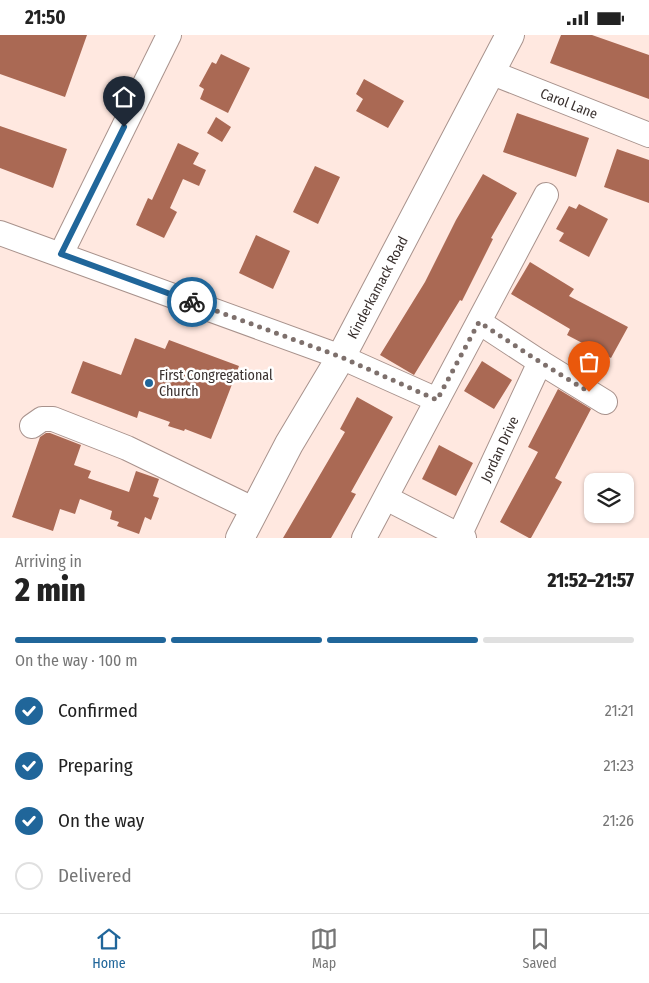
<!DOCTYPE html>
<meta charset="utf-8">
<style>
body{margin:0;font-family:"Fira Sans Condensed",sans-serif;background:#f2f2f2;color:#222;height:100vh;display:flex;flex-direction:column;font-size:19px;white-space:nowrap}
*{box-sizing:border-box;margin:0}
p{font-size:16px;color:#767676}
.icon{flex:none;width:28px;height:28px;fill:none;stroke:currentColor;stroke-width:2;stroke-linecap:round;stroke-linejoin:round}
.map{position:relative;height:503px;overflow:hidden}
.details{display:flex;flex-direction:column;background:#fff;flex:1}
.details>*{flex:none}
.fabs{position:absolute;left:584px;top:438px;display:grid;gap:10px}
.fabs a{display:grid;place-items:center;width:50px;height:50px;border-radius:10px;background:#fff;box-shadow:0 1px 4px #0004;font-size:25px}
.pin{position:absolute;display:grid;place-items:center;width:42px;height:42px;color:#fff;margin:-51px -21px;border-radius:50% 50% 50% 0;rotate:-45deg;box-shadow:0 0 5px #0007}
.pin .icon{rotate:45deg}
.courier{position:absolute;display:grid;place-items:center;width:50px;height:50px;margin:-25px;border:4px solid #20669a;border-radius:50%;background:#fff;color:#222;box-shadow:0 1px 6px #0007}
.overview em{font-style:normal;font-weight:800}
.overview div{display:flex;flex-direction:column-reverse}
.overview{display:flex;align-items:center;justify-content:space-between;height:85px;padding:0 15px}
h1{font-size:32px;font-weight:800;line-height:38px}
.bar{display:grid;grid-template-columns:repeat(4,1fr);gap:8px 5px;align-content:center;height:60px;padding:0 15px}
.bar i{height:6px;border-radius:4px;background:#e0e0e0}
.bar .active{background:#20669a}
.bar p{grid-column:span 4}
ol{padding:0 15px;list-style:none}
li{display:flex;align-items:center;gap:15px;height:55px}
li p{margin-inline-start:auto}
li .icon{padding:5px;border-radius:50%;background:#20669a;color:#fff;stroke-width:4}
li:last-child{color:#767676}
li i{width:28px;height:28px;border:2px solid #e0e0e0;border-radius:50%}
.status{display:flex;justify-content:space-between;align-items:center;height:35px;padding:0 25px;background:#fff;direction:ltr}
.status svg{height:14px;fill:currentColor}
.tabs{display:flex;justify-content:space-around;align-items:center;height:70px;border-top:1px solid #e0e0e0;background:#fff;font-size:14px;color:#767676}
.tabs a{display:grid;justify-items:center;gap:2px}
.tabs .active{color:#20669a}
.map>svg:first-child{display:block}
.building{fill:#aa6954}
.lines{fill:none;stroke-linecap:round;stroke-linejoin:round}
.minor-casing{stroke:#a8928c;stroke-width:26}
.major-casing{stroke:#a8928c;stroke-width:30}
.minor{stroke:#fff;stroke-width:24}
.major{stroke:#fff;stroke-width:28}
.done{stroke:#7e706c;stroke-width:5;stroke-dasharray:0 9}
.route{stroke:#20669a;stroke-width:6}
.poi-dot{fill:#20669a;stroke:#fff;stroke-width:2}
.labels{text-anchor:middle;stroke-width:5;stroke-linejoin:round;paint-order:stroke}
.street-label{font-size:14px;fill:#39302e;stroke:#fff}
.poi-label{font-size:14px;fill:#39302e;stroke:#fff;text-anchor:start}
</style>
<div class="status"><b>21:50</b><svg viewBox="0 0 49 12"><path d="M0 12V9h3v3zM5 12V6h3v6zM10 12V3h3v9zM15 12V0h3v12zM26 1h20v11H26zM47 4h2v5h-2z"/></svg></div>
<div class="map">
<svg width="649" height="503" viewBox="0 0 649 503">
<rect width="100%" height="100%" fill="#ffe8e0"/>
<path class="building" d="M0 0H87L65 62 0 39Z
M561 0H592L649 20V64L550 28Z
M221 19 250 33 228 78 200 64 204 54 199 51 212 27 216 29Z
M364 44 404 66 388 93 356 76 363 64 356 59Z
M517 78 589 103 576 142 503 117Z
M216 82 231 92 222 107 207 98Z
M0 91 67 114 53 153 0 133Z
M178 108 199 118 193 129 206 135 199 151 183 144 170 173 177 177 164 203 136 190 148 163 152 165Z
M617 114 649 125V168L604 152Z
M315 131 340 142 318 189 293 177Z
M483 139 517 158 491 203 493 204 462 266 460 265 414 340 380 320 425 247 456 185Z
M579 169 608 184 589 222 559 206 564 198 556 194 569 171 576 174Z
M256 200 290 216 273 254 239 238Z
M530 227 574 254 569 261 628 292 611 323 567 300 570 294 511 259Z
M135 303 165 314 169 305 239 331 211 404 185 394 184 396 168 391 170 387 139 376 137 383 71 358 83 326 121 340Z
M482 326 512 345 494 374 464 356Z
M558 354 591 374 555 443 562 447 531 503H529L500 487 538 417 528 412Z
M357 362 393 382 351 457 356 459 331 503H283L345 397 340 394Z
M46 398H50L81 410 74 430 91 436 88 443 129 457 136 436 159 444 153 461 159 463 151 485 145 482 139 499 117 491 119 487 110 484 112 476 80 464 75 479 60 474 53 496 12 482 40 402Z
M439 410 473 428 456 461 422 444Z"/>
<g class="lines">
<g class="minor-casing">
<g id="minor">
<path id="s1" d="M490 37 649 100"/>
<path d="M0 198 341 322 437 365"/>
<path d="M61 219 169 0"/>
<path d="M479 287 540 327 605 367"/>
<path d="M32 391 42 384H53L127 413 255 475"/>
<path d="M386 463 464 503"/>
<path id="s2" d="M459 501 540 327"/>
<path d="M364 503 546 160"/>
</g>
</g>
<g class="major-casing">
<g id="major">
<path id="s3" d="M240 503 289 409 341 322 510 0"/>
</g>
</g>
<use href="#minor" class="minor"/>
<use href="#major" class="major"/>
</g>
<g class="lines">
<path class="done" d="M192 267 341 322 437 365 479 287 540 327 589 357"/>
<path class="route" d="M124 92 61 219 192 267"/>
</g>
<circle class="poi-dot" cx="149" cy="348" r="5"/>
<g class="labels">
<g class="street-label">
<text dy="5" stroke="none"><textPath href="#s1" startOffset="85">Carol Lane</textPath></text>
<text dy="5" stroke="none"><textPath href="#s3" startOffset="286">Kinderkamack Road</textPath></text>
<text dy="5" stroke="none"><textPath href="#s2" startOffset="96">Jordan Drive</textPath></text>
</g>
<g class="poi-label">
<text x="159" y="345">First Congregational<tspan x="159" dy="16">Church</tspan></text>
</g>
</g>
</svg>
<div class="fabs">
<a><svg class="icon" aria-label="layers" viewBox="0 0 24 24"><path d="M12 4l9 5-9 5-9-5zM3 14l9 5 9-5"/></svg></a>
</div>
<div class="pin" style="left:589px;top:357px;background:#ea580c"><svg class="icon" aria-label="bag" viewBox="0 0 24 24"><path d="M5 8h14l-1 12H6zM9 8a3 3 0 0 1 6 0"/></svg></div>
<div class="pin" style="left:124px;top:92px;background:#1f2937"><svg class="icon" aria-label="home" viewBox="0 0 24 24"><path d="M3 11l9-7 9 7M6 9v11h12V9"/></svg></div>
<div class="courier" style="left:192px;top:267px"><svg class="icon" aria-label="bike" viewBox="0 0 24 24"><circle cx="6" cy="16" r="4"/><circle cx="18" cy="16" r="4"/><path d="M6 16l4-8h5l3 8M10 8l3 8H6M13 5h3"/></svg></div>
</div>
<section class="details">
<div class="overview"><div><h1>2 min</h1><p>Arriving in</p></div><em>21:52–21:57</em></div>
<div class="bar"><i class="active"></i><i class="active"></i><i class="active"></i><i></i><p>On the way · 100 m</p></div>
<ol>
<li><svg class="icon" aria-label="check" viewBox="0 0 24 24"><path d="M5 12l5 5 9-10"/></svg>Confirmed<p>21:21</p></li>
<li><svg class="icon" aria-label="check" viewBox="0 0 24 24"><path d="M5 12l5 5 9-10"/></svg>Preparing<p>21:23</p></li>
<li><svg class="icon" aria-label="check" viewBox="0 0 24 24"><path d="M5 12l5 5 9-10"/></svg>On the way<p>21:26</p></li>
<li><i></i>Delivered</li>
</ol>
</section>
<nav class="tabs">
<a class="active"><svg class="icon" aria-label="home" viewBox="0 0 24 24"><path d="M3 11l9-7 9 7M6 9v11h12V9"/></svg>Home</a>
<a><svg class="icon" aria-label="map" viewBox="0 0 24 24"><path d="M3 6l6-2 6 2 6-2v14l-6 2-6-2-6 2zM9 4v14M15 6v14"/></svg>Map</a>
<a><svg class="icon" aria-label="saved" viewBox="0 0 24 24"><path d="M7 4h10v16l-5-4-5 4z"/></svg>Saved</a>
</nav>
